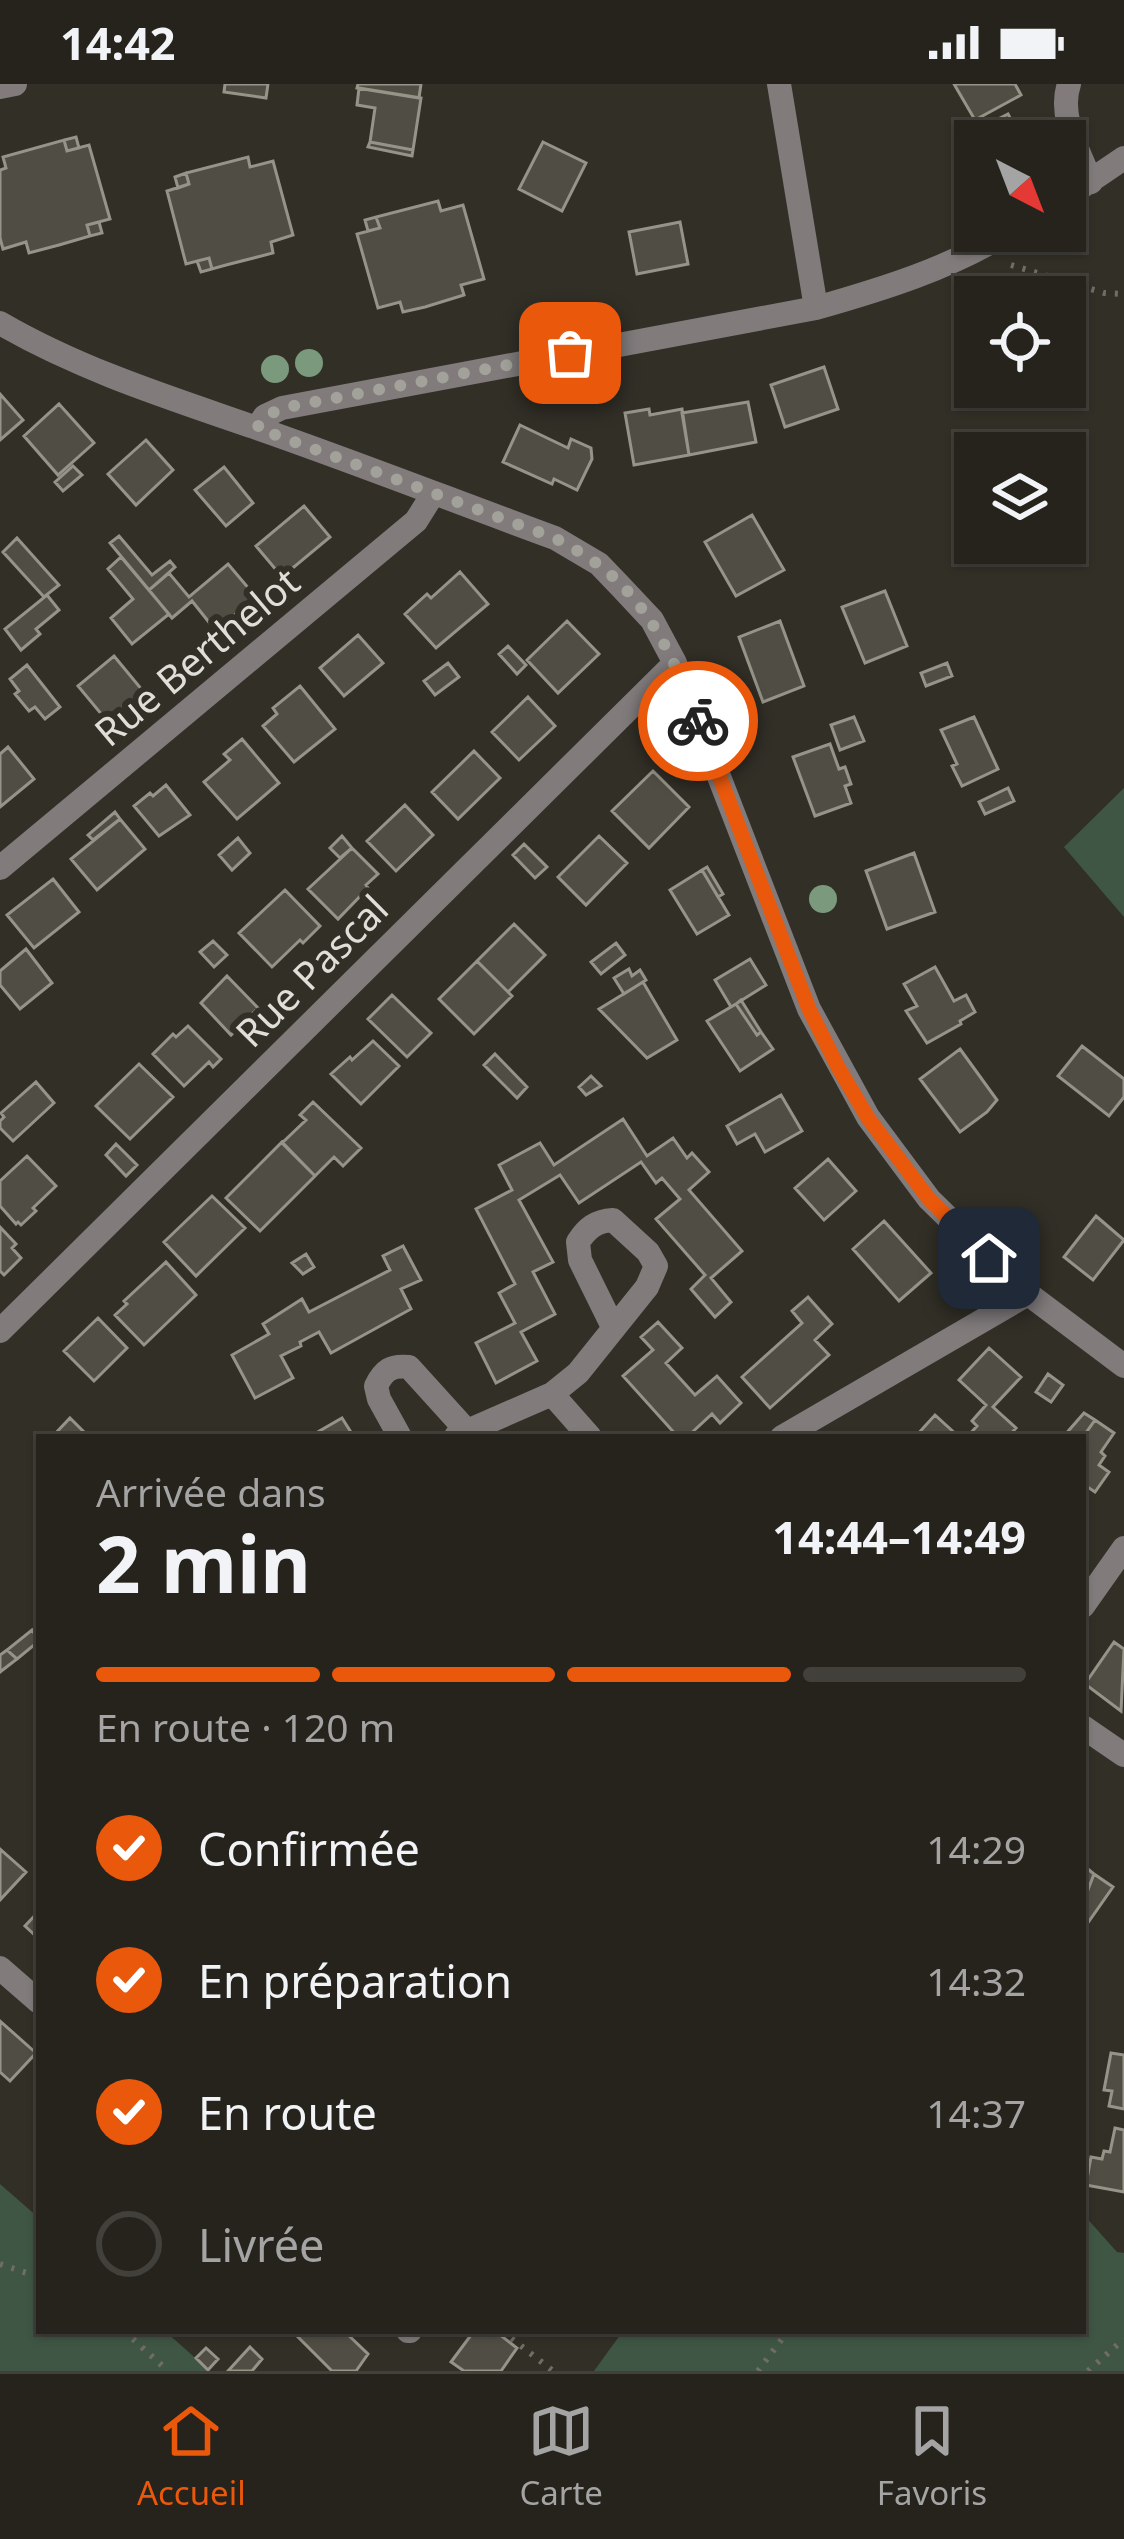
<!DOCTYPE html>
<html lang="fr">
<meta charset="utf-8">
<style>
body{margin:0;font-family:"Noto Sans",sans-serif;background:#2d2b25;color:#f1f3f6;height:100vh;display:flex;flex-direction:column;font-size:45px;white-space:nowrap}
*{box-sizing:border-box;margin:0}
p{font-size:39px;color:#a3a4a3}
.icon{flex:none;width:66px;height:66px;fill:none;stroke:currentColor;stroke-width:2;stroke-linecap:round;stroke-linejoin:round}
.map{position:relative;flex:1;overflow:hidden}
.sheet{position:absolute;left:36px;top:1350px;width:1050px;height:900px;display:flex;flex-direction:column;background:#25231c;border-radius:0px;box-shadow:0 3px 9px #0004,0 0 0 3px #42403b}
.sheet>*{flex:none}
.needle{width:78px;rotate:138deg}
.tools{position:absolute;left:954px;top:36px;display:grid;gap:24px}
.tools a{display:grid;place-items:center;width:132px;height:132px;border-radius:0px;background:#25231c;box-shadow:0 3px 9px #0004,0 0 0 3px #42403b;font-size:60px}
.pin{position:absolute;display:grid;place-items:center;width:102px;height:102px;color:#fff;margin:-51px;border-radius:24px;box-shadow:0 6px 18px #0006}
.courier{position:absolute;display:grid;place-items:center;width:120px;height:120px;margin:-60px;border:9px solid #ea580c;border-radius:50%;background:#fff;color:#222;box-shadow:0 3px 15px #0007}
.headline em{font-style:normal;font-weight:700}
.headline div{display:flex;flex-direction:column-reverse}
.headline{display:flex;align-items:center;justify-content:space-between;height:204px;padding:0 60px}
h1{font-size:78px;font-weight:700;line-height:90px}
.bar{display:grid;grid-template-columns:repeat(4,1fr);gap:18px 12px;align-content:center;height:144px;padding:0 60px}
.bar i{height:15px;border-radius:9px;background:#42403b}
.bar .selected{background:#ea580c}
.bar p{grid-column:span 4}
ol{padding:0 60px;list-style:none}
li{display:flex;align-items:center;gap:36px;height:132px}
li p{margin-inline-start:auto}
li .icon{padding:12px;border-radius:50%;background:#ea580c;color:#fff;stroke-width:4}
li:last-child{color:#a3a4a3}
li i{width:66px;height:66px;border:6px solid #42403b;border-radius:50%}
.status{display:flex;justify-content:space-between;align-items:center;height:84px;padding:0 60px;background:#25231c;direction:ltr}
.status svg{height:33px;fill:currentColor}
.tab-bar{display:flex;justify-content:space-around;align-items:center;height:168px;border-top:3px solid #42403b;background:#25231c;font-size:33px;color:#a3a4a3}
.tab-bar a{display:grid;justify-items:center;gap:6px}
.tab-bar .selected{color:#ea580c}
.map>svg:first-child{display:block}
.green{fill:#3f5644}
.building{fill:#504e44;stroke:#969489;stroke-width:3}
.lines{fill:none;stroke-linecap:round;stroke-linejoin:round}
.path{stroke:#6f6d65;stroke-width:6;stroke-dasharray:3 9;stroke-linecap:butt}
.minor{stroke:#817b7c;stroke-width:24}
.tree{fill:#7b997d}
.done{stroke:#a2a19a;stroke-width:12;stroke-dasharray:0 21.6}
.route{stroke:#ea580c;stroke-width:15}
.labels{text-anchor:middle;stroke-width:12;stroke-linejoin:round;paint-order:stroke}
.street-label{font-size:39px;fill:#dfded8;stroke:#312f26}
</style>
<div class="status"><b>14:42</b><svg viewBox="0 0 49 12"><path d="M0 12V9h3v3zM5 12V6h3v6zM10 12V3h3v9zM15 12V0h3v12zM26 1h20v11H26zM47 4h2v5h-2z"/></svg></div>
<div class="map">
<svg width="1124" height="2287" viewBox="0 0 1124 2287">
<rect width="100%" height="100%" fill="#312f26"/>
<path class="green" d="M1124 704V833L1064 763Z
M0 2100 39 2134V2247H165L210 2287H0Z
M1083 2130 1117 2168 1124 2169V2287H594L623 2247H1083Z"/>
<path class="building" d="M225 0H268L266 14 224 8Z
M358 0H421L419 14 357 4Z
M954 0H1015L1021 11 975 36Z
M359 4 421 14 413 66 370 58 375 24 357 21Z
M1008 30 1022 57H975V80L961 54Z
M76 53 79 64 67 67 64 56Z
M64 56 67 67 89 61 110 135 87 141 90 152 59 161 29 169 26 158 3 165 0 154V86L6 84 3 73Z
M370 58 413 66 412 72 368 63Z
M543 58 586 79 562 127 519 105Z
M248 73 250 83 273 77 293 151 271 158 273 169 226 181 212 185 209 174 186 180 167 107 189 100 186 89Z
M186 89 189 100 178 104 175 93Z
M438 117 441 127 463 121 484 195 461 201 464 211 425 223 403 228 400 218 378 224 357 150 380 144 376 133Z
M376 133 380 144 368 147 365 136Z
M99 138 102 149 90 152 87 141Z
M680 138 688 180 637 190 629 148Z
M209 174 212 185 201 188 197 177Z
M824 283 838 325 785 343 771 301Z
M0 310 23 336 0 356Z
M748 318 756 358 689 371 682 329Z
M59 320 94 359 58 391 24 352Z
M649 325 650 331 682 325 689 371 634 381 625 329Z
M520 341 568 364 571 355 591 364 592 375 577 406 554 395 552 400 503 378Z
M146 356 173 386 136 421 108 390Z
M73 382 82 391 63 407 55 398Z
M224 383 253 419 226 442 195 406Z
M304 422 330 453 282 493 256 462Z
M752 431 784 486 736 512 705 458Z
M119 452 152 491 170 477 175 483 149 506 110 459Z
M17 454 59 501 44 513 3 468Z
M121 473 169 530 132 560 111 534 133 515 108 485Z
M228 480 256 513 216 547 192 517 172 534 149 506 169 489 189 513Z
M460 488 488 520 436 564 405 530 427 510 431 514Z
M885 507 907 562 865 579 842 523Z
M47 511 59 526 36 545 40 550 21 566 5 545Z
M567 537 599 570 558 609 527 576Z
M780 537 804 602 763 618 739 553Z
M358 551 383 579 344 612 320 584Z
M508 562 526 581 517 590 499 570Z
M114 572 143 607 107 637 78 602Z
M448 579 459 593 435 611 424 597Z
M947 579 952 592 926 602 921 589Z
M27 581 60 623 45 635 35 623 29 627 15 610 19 607 10 595Z
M300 602 335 645 294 678 263 642 277 630 273 624Z
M528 613 555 642 519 676 492 648Z
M854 633 864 657 840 666 831 641Z
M974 633 998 685 962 702 952 682 957 680 941 646Z
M242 655 279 699 237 735 204 698 230 676 224 670Z
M830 660 839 685 845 683 851 700 845 702 851 719 815 732 793 673Z
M8 663 34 695 0 723V670Z
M474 667 500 694 458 735 432 708Z
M653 687 689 723 649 764 612 727Z
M166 701 190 731 159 752 134 722 150 709 153 712Z
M1008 704 1014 717 985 730 979 718Z
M405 721 433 751 396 787 367 757Z
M115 728 120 735 93 756 88 751Z
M120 735 145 765 97 806 71 775Z
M342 752 352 764 340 774 330 764Z
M599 752 627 779 586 821 558 793Z
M238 754 250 769 232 786 219 771Z
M524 760 547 783 535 794 513 771Z
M352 764 378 790 366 801 368 804 338 835 308 805Z
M914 769 935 828 887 845 866 787Z
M707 783 723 810 718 813 702 786Z
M702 786 729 831 697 850 670 806Z
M53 795 79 828 34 864 7 831Z
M285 806 320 842 303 859 300 856 272 883 239 849Z
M514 840 545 871 508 908 477 877Z
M213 857 227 871 214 883 200 868Z
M616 859 625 871 601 890 591 878Z
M26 865 52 899 20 925 0 901V887Z
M750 875 766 901 731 923 715 896Z
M477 877 512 912 474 950 439 915Z
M935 883 954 917 966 911 975 928 960 937 961 940 927 959 906 927 917 922 904 900Z
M629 885 632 892 640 886 646 896 624 910 614 894Z
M227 892 258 924 231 951 201 919Z
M643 898 677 956 647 974 599 925Z
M392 911 431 949 407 973 368 935Z
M741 916 761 948 757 951 736 920Z
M736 920 757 951 761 948 773 965 740 987 707 937Z
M188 942 221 975 213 983 209 978 184 1002 153 970 173 950 176 953Z
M373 957 399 982 361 1020 331 990 350 973 352 976Z
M1082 962 1124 995V1013L1109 1032 1058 992Z
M960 965 997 1016 987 1028 960 1048 920 995Z
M495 970 527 1003 517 1014 484 981Z
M139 980 173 1013 130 1055 96 1022Z
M591 992 601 1002 586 1011 579 1003Z
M36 998 54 1019 13 1057 0 1044V1037L4 1033 1 1029Z
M781 1011 802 1047 765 1068 755 1050 737 1060 727 1042Z
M313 1018 361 1064 343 1082 334 1073 315 1092 282 1059 306 1036 300 1031Z
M623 1035 647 1072 673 1054 687 1074 692 1069 709 1088 689 1106 742 1167 711 1194 731 1218 715 1233 691 1205 705 1191 656 1135 680 1115 662 1094 656 1099 641 1078 579 1119 560 1091 519 1116 553 1178 533 1188 555 1230 521 1248 537 1277 496 1299 476 1259 515 1239 499 1209 515 1200 476 1125 512 1106 499 1081 540 1059 554 1081Z
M282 1058 315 1092 260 1147 226 1114Z
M116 1060 137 1081 126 1092 106 1071Z
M27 1072 56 1102 33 1124 36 1127 21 1141 18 1138 16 1140 0 1122V1097Z
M828 1075 856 1107 824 1136 795 1104Z
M212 1112 245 1144 196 1192 164 1158Z
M1096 1132 1124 1156 1093 1196 1064 1173Z
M884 1137 931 1189 899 1217 853 1165Z
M0 1143 16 1160 12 1164 21 1174 4 1191 0 1187Z
M403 1162 421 1196 401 1205 411 1225 331 1269 319 1248 300 1258 301 1262 281 1272 293 1294 255 1314 232 1271 269 1250 263 1240 302 1215 309 1228 390 1186 383 1172Z
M306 1170 314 1183 303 1190 292 1179Z
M166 1178 196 1211 144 1261 115 1231 127 1220 124 1217Z
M808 1213 832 1240 815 1256 829 1271 770 1324 742 1293 802 1239 792 1227Z
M98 1234 127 1264 94 1297 64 1267Z
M658 1238 682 1264 666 1279 695 1311 717 1292 741 1319 720 1339 712 1330 687 1353H678L623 1292 653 1266 641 1253Z
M989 1264 1021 1293 993 1323 1016 1344 1008 1353H967L977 1342 972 1337 986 1321 959 1296Z
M1048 1290 1063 1301 1051 1318 1036 1308Z
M1084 1329 1095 1336 1083 1353H1063Z
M935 1331 959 1353H915Z
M70 1334 89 1353H52Z
M342 1334 354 1353H309Z
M1095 1336 1114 1349 1101 1368 1105 1372 1099 1381 1109 1388 1095 1408 1083 1400V1353Z
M32 1546 39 1557 17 1575 7 1566Z
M1114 1558 1124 1565 1121 1627 1085 1600Z
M7 1566 17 1575 0 1588V1571Z
M0 1765 26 1788 0 1816Z
M1083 1781 1094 1790 1083 1819Z
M1094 1790 1113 1803 1087 1840 1083 1838V1819Z
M39 1827V1855L25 1842Z
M0 1937 36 1969 10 1997 0 1988Z
M1111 1969 1124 1971V2025L1109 2022 1112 2007 1104 2006Z
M1115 2044 1124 2046V2108L1086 2101 1091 2073 1102 2075 1104 2067 1110 2068Z
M302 2247H344L368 2270 356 2287H332L297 2252Z
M474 2247 480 2251 482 2247H495L517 2264 501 2287H464L451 2278Z
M250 2263 262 2275 252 2287H228Z
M206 2264 218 2275 208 2286 196 2274Z"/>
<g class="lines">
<path class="path" d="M1011 181 1104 209 1124 210
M0 2180 39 2193
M124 2247 168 2287
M502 2247 553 2287
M758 2287 788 2247
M1088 2287 1124 2255"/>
<path class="minor" d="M779 0 816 224
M1069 0C1058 32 1079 67 1091 98
M0 3 15 0
M1065 114 1124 74
M0 239C79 285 167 313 254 343 355 378 454 417 555 454L599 480 622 504 652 536 675 579 809 925 868 1033 929 1115 1019 1203 1124 1282
M257 344 265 332 282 324 816 224C883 205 951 184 1010 147
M0 784 416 437 433 410
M0 1247 675 579
M456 1352 552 1310
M400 1353 379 1315 376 1302C384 1286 391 1281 409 1283L467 1347
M590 1353 552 1310 578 1289 647 1203 656 1182 648 1168 613 1136C596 1137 587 1144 578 1158L580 1176 613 1243
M782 1353 1028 1210
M1083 1522 1124 1464
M1083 1643 1124 1671
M0 1884 39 1918
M408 2247H410"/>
</g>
<g class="tree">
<circle cx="309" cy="279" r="14"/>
<circle cx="275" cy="285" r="14"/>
<circle cx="823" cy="815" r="14"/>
</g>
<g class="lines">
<path class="done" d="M570 269 283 324 265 332 257 344 555 454C568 462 583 469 596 479 649 517 675 577 698 637"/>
<path class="route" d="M698 637 809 925 838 983 868 1034 929 1115 989 1174"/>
</g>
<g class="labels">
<g class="street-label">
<text transform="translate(197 573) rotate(-40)" y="14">Rue Berthelot</text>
<text transform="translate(312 887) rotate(-45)" y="14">Rue Pascal</text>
</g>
</g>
</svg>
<div class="tools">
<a><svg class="needle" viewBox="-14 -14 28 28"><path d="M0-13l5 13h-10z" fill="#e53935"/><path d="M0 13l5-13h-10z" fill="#a3a4a3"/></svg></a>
<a><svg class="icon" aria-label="locate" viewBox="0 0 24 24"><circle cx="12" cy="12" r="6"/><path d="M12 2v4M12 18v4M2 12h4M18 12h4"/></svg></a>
<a><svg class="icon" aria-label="layers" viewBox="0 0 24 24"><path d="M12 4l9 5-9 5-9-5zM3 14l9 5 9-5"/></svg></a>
</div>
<div class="pin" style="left:570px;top:269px;background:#ea580c"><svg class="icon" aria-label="bag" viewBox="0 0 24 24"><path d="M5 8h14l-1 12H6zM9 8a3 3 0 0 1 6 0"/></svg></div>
<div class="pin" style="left:989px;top:1174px;background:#1f2937"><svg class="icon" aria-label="home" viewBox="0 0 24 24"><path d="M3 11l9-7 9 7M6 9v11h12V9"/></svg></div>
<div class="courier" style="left:698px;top:637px"><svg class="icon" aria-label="bike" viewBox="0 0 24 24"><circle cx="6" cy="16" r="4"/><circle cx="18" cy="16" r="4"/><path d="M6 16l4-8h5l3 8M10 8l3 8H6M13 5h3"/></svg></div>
<section class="sheet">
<div class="headline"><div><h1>2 min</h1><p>Arrivée dans</p></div><em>14:44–14:49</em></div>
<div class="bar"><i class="selected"></i><i class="selected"></i><i class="selected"></i><i></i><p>En route · 120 m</p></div>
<ol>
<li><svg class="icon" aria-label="check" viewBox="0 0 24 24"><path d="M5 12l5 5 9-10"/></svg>Confirmée<p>14:29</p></li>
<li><svg class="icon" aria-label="check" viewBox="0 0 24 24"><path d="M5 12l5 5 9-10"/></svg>En préparation<p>14:32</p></li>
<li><svg class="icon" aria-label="check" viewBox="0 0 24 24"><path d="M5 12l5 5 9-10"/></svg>En route<p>14:37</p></li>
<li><i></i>Livrée</li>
</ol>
</section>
</div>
<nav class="tab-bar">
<a class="selected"><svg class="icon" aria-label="home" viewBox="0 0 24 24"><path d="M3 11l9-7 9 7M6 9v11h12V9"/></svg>Accueil</a>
<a><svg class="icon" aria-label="map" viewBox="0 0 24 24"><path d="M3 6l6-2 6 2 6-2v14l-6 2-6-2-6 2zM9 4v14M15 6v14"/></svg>Carte</a>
<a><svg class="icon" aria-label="saved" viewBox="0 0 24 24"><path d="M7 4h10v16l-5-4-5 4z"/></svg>Favoris</a>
</nav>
